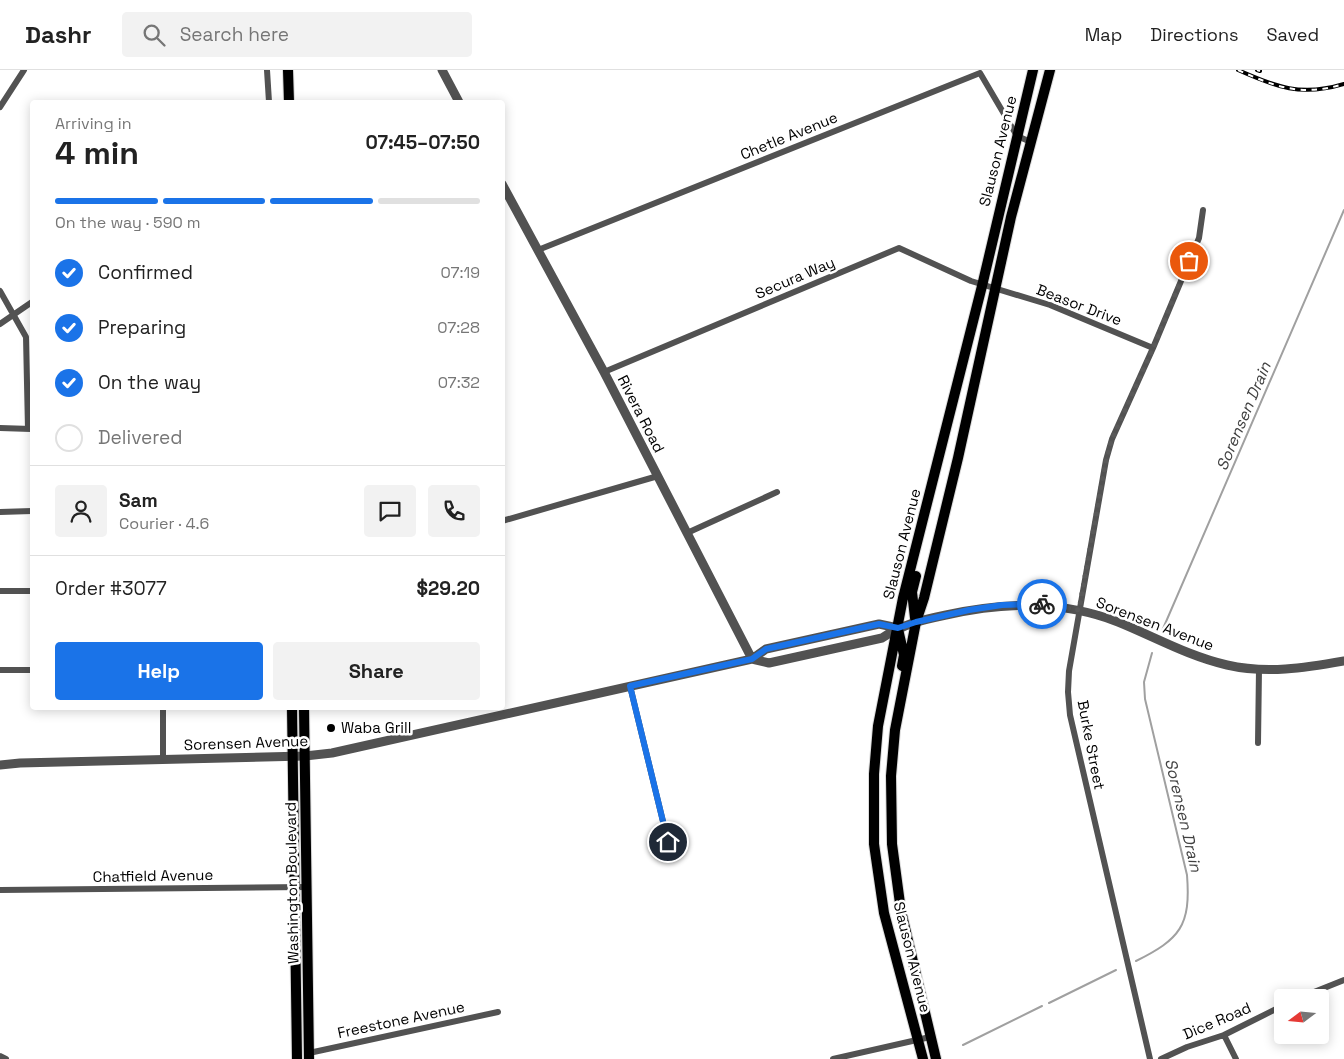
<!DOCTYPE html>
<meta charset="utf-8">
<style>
body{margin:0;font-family:"Space Grotesk",sans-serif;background:#f2f2f2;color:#222;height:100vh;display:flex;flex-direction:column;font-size:19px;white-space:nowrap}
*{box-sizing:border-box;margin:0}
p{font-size:16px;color:#767676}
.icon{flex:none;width:28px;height:28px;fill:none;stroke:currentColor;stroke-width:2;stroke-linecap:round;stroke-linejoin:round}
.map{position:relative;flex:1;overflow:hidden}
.side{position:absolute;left:30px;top:30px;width:475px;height:610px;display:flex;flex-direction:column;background:#fff;border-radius:5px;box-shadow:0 2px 12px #0003}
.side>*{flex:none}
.needle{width:32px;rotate:254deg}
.controls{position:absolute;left:1274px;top:919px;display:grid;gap:10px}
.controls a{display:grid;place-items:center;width:55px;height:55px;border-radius:5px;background:#fff;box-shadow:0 2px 12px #0003;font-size:25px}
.pin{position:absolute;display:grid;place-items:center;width:42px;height:42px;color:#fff;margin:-21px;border:2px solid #fff;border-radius:50%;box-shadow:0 1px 5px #0007}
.courier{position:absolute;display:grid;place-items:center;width:50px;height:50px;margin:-25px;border:4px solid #1a73e8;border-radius:50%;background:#fff;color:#222;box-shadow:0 1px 6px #0007}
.head em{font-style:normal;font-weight:600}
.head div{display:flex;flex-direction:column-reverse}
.head{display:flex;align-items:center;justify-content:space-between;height:85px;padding:0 25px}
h1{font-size:32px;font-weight:600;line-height:38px}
.bar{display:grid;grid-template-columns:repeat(4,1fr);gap:8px 5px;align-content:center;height:60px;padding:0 25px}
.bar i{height:6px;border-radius:4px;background:#e0e0e0}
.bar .on{background:#1a73e8}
.bar p{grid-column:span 4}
.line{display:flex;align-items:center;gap:12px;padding:0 25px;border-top:1px solid #e0e0e0}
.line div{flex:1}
.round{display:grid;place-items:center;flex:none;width:52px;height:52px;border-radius:5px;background:#f2f2f2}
ol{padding:0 25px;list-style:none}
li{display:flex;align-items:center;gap:15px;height:55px}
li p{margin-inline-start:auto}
li .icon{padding:5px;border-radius:50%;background:#1a73e8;color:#fff;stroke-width:4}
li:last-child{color:#767676}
li i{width:28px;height:28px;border:2px solid #e0e0e0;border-radius:50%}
.button{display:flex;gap:10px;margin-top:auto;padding:10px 25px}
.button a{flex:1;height:58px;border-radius:5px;background:#1a73e8;color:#fff;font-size:20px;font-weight:600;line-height:58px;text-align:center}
.button a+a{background:#f2f2f2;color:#222}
header{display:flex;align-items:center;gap:30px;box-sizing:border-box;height:70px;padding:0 25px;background:#fff;border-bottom:1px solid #e0e0e0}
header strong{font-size:24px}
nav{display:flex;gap:28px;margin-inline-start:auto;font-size:18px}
.search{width:350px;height:45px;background:#f2f2f2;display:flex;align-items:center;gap:12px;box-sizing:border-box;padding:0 18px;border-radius:5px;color:#767676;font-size:19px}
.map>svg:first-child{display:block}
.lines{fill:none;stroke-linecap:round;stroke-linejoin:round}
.stream{stroke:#a0a0a0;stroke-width:2}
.primary-casing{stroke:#dbdbdb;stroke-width:12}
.minor{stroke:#525252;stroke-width:6}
.tertiary{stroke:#525252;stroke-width:9}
.primary{stroke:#000;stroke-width:10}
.rail-casing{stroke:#000;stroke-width:4}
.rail{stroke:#fff;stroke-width:2;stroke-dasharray:5.5;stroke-linecap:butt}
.done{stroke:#595959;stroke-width:5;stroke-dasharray:0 9}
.route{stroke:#1a73e8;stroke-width:6}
.poi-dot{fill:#000;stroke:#fff;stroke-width:2}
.labels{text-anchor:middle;stroke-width:5;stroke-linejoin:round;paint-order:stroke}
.street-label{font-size:15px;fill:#000;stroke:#fff}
.poi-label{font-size:15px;fill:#000;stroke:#fff;text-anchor:start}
.water-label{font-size:16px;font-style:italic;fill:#414141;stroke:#fff}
</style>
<header>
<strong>Dashr</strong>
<div class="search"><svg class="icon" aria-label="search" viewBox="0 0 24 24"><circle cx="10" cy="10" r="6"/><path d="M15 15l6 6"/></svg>Search here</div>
<nav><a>Map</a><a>Directions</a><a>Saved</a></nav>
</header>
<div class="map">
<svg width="1344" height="989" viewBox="0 0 1344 989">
<rect width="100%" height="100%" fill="#fff"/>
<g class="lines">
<path class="stream" d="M1162 561 1344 140
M1136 891C1180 869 1191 856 1187 805L1145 629 1144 612 1152 583
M1049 933 1116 900
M963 975 1042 936"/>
<g class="primary-casing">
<path id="primary" d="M288 0 289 32
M915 548 912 522 916 506
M898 559 904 585 902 596
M292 638 297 989
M304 638 309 989
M923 989 884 843 876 788 874 774V704L878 656 903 528 982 216 1033 0
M936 989 901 841 892 774 891 706 895 660 916 552 924 528 958 388 1011 147 1050 0"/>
</g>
<path class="minor" d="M267 0 269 32
M0 37 24 0
M538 180 980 3 1017 66 1031 72
M0 221 26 267 28 359
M0 254 32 232
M604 302 899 178 971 211 1050 235 1153 278
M0 358 31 359
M0 442 32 441
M502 451 658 406
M687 463 777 422
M0 521H32
M0 600H32
M630 616 668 772
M163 638V689
M1258 673 1259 599
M0 820 306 817
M1299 928 1344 910
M1224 965 1236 989
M309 983 498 942
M0 986 6 989
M833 989 930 967
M1150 989 1070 645 1068 622 1069 601 1106 390 1112 369 1153 278 1199 168 1203 140
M1161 989 1187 977 1224 965 1282 936"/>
<path class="tertiary" d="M442 0 459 32
M502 114 604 302 752 589
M752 589 769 593 882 568C903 554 922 550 946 545 1004 532 1061 530 1118 552 1155 567 1188 586 1227 595 1266 604 1305 598 1344 591
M0 695 20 693 305 686 332 683 752 589 766 579 879 554 898 558"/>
<use href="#primary" class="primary"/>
<g class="rail-casing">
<path id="rail" d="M1238 0C1276 17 1301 27 1344 14
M1257 0 1260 1"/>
</g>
<use href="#rail" class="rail"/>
</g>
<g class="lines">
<path class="done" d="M1042 534 1079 540 1106 390 1112 369 1153 278 1189 191"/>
<path class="route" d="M668 772 630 616 752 589 766 579 879 554 898 558 916 552 969 540 1002 535 1042 534"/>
</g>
<circle class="poi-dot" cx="331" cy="658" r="5"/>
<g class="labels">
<g class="street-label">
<text transform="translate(789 66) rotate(-22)" y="5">Chetle Avenue</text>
<text transform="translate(998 81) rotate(-76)" y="5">Slauson Avenue</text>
<text transform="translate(795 208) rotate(-23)" y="5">Secura Way</text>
<text transform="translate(1079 235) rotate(21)" y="5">Beasor Drive</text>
<text transform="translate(641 344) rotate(63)" y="5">Rivera Road</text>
<text transform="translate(902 474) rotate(-76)" y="5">Slauson Avenue</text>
<text transform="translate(1155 554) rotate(21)" y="5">Sorensen Avenue</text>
<text transform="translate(246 673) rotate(-2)" y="5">Sorensen Avenue</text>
<text transform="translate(1091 675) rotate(79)" y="5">Burke Street</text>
<text transform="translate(153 806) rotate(-1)" y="5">Chatfield Avenue</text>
<text transform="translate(292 813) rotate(-91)" y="5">Washington Boulevard</text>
<text transform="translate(912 887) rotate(76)" y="5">Slauson Avenue</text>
<text transform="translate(401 950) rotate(-12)" y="5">Freestone Avenue</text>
<text transform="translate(1217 951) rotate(-23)" y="5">Dice Road</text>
</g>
<g class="poi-label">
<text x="341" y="663">Waba Grill</text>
</g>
<g class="water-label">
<text transform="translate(1243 346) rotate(-67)" y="6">Sorensen Drain</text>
<text transform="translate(1184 745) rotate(77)" y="6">Sorensen Drain</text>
</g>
</g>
</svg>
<div class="controls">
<a><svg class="needle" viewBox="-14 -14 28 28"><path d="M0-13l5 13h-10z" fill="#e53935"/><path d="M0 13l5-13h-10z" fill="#767676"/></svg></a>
</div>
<div class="pin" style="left:1189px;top:191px;background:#ea580c"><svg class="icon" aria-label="bag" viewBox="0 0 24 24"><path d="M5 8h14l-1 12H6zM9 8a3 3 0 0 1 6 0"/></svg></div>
<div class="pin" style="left:668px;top:772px;background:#1f2937"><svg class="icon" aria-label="home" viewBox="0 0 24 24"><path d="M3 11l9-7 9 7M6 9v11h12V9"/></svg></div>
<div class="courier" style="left:1042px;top:534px"><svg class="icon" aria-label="bike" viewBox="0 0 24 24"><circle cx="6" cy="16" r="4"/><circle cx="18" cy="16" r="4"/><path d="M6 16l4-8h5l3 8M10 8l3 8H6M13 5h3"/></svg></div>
<section class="side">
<div class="head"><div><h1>4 min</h1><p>Arriving in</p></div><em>07:45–07:50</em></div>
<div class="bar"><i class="on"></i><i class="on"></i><i class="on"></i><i></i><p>On the way · 590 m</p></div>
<ol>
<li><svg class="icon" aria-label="check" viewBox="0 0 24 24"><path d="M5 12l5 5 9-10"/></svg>Confirmed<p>07:19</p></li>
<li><svg class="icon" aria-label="check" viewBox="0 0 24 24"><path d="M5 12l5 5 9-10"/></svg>Preparing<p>07:28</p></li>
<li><svg class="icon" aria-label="check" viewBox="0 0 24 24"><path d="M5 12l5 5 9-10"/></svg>On the way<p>07:32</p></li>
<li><i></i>Delivered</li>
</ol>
<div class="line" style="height:90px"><a class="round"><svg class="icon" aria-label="person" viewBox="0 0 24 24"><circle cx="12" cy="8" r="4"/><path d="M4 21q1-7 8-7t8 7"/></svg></a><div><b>Sam</b><p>Courier · 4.6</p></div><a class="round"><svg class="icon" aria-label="chat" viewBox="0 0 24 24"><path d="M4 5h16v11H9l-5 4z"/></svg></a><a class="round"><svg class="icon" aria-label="phone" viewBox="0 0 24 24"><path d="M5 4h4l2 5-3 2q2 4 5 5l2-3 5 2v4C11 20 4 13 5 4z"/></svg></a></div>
<div class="line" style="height:65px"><div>Order #3077</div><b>$29.20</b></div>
<div class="button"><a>Help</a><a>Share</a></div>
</section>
</div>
